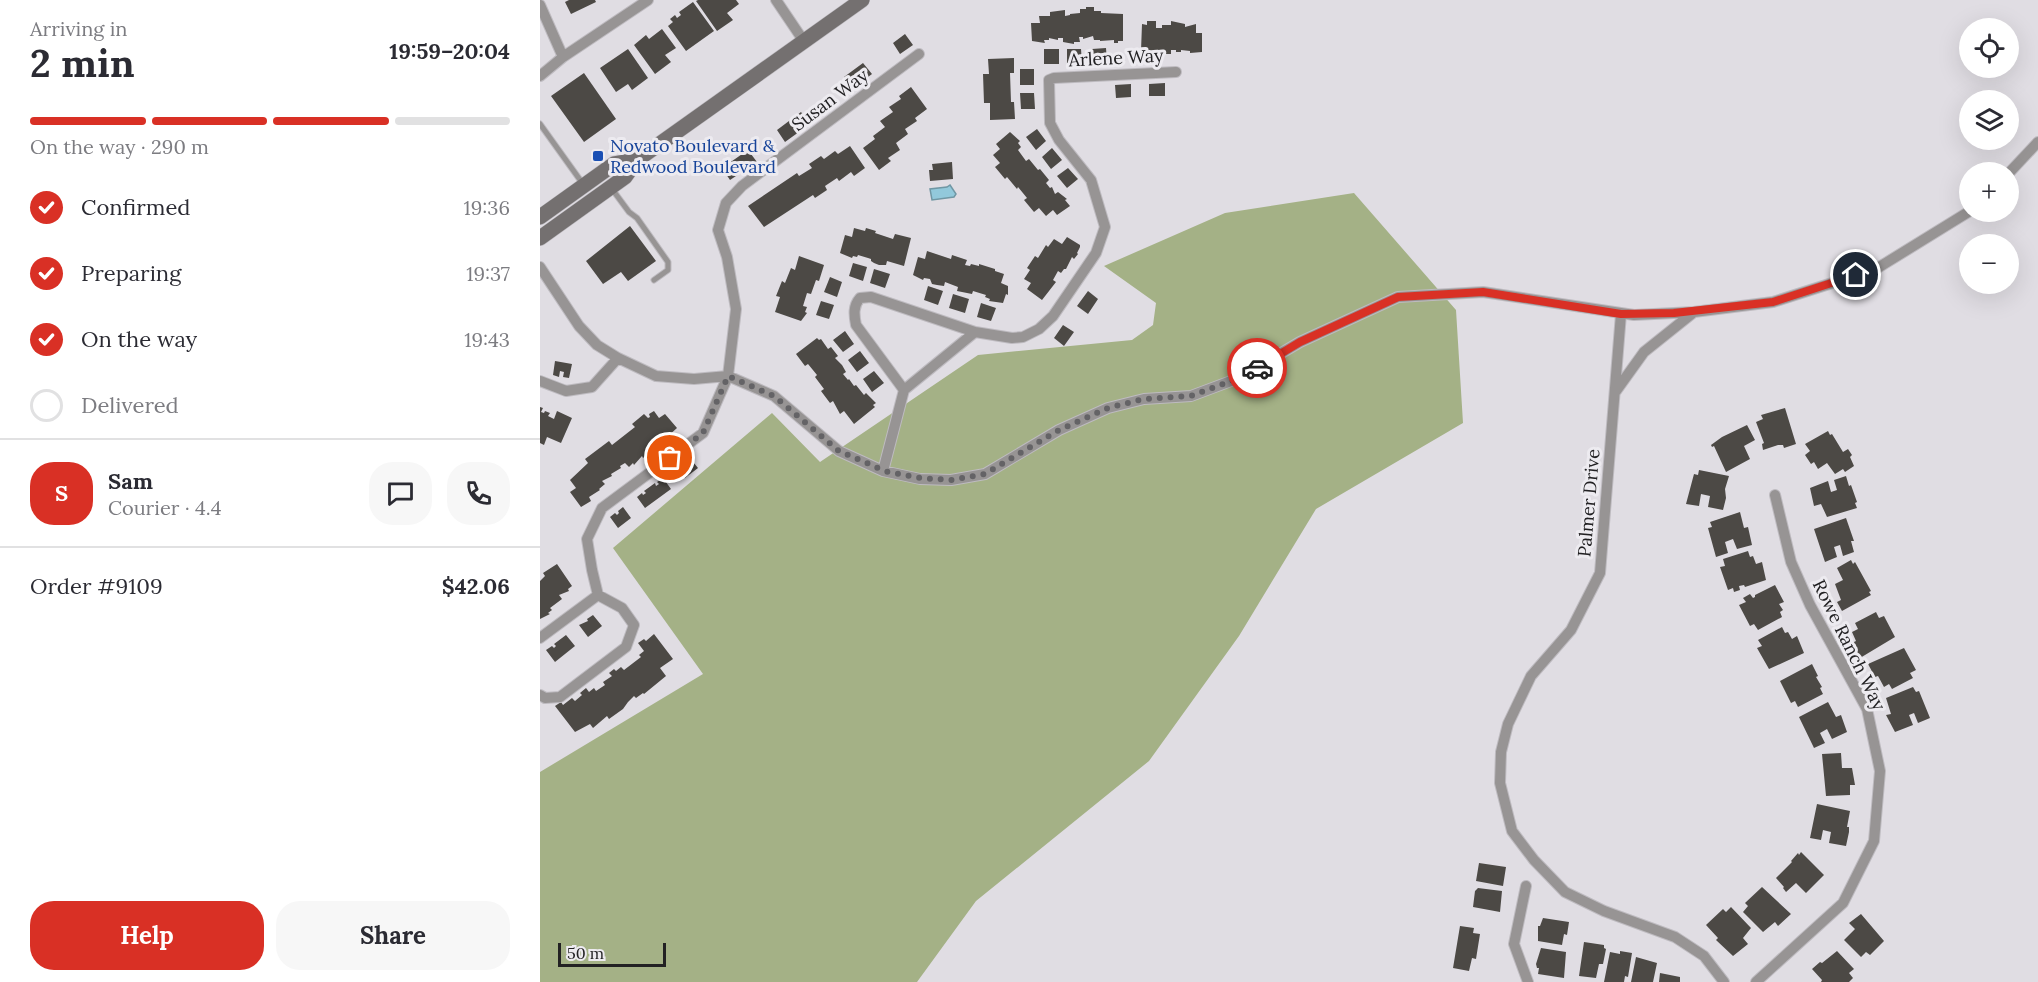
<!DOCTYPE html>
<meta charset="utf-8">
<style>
body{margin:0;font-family:Lora,serif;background:#f7f7f7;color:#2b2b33;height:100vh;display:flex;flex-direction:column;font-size:22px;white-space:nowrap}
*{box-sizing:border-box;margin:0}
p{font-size:20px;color:#7c7c81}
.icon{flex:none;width:33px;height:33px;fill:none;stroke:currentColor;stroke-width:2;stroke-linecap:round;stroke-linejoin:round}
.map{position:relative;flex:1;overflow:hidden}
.panel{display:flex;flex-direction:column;background:#fff;width:540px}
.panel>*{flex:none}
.tools{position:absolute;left:1419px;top:18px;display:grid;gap:12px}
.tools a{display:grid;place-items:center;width:60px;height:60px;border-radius:50%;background:#fff;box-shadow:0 6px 24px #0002;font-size:30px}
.scale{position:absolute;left:18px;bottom:15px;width:108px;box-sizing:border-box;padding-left:6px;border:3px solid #222123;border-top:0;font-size:16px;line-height:21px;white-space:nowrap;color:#222123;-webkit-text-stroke:4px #edebf0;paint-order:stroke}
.pin{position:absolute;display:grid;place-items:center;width:51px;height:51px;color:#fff;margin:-26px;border:3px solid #fff;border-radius:50%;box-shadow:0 2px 6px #0007}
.courier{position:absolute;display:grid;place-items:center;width:60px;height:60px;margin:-30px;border:4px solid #d93025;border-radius:50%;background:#fff;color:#222;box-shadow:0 2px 8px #0007}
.head em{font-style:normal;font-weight:700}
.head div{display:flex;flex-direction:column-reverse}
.head{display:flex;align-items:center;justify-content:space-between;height:102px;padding:0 30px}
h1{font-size:39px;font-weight:700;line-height:45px}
.bar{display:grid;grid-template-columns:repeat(4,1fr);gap:9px 6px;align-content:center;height:72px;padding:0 30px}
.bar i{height:8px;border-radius:4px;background:#e1e1e2}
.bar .active{background:#d93025}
.bar p{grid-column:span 4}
.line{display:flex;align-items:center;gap:15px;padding:0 30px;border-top:2px solid #e1e1e2}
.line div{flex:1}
.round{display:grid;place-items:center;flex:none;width:63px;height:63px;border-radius:24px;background:#f7f7f7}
ol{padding:0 30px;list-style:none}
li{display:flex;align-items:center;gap:18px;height:66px}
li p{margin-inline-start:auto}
li .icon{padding:6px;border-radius:50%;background:#d93025;color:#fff;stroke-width:4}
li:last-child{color:#7c7c81}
li i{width:33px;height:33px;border:3px solid #e1e1e2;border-radius:50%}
.primary-button{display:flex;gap:12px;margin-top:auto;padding:12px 30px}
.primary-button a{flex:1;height:69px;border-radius:24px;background:#d93025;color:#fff;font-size:24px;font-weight:700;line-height:69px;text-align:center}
.primary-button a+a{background:#f7f7f7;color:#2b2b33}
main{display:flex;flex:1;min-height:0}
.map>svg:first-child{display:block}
.forest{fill:#a4b186}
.water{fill:#92c9db;stroke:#7097a4;stroke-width:1.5}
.building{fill:#4c4945}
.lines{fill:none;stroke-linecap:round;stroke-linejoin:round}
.service-casing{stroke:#bebbc0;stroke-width:7}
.minor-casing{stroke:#bebbc0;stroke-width:12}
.secondary-casing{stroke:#bebbc0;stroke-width:16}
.service{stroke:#979494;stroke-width:5}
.minor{stroke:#979494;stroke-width:10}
.secondary{stroke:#747070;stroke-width:15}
.done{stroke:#646366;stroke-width:6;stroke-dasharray:0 10.8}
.route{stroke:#d93025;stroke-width:8}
.transit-dot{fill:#1a4fb4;stroke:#edebf0;stroke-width:2}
.labels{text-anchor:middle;stroke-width:6;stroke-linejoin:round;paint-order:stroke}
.street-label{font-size:18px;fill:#222123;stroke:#edebf0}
.transit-label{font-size:18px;fill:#164399;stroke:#edebf0;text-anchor:start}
</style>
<main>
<section class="panel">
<div class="head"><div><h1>2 min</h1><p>Arriving in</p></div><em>19:59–20:04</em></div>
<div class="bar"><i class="active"></i><i class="active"></i><i class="active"></i><i></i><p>On the way · 290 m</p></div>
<ol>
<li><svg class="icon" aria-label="check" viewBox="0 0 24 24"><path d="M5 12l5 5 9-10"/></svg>Confirmed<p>19:36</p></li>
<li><svg class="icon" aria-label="check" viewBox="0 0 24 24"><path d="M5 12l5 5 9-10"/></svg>Preparing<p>19:37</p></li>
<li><svg class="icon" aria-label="check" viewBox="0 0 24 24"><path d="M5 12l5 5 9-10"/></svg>On the way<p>19:43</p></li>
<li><i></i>Delivered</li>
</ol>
<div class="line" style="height:108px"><b class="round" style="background:#d93025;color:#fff">S</b><div><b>Sam</b><p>Courier · 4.4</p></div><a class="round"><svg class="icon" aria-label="chat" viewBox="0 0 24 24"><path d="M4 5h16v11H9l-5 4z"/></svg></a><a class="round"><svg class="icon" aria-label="phone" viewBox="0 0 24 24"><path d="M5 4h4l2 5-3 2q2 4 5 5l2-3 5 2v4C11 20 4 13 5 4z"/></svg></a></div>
<div class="line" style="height:78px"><div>Order #9109</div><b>$42.06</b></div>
<div class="primary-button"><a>Help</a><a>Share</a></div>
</section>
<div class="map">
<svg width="1498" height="982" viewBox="0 0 1498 982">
<rect width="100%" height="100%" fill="#e0dde3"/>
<path class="forest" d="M814 193 916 310 923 423 776 509 699 636 609 761 436 901 377 982H0V772L163 674 73 548 232 413 280 462 438 355 592 340 613 325 616 303 564 266 685 213Z"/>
<path class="water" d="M410 185 416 194 414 197 392 200 390 189 407 187Z"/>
<path class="building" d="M29 0H55L56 2 31 14 25 2Z
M158 0H196L199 4 187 13 193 20 177 31 156 1Z
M153 2 174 31 146 51 128 26 133 22 130 19 135 15 137 18 141 15 139 12Z
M546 7H554V11H561V13L583 14V41H578V43H574V40L560 41V40H554L553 36 543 39V37H539L540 42H534V44L523 42V38H518V40L509 38V40H504L505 43 492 41 491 23H500L499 16H510V12L525 10V16L530 15V14L540 13V9H546Z
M607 21H616V28H622V25H631V21L645 24V27L656 24V33H662V52L650 53V51L641 50V52H636V50H631V54H623V56L615 54 616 50 603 52 601 51 602 24 607 25Z
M122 29 136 48 125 55 131 62 115 74 94 45 106 35 109 39Z
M365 34 373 45 360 54 353 43Z
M566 48 567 63H552V49Z
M88 49 108 78 92 90 88 84 76 92 60 68Z
M504 49H519V64H504Z
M527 49H541L542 63H527Z
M474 58V73H470L471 102H474L475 119 450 120V103H444L443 74H449L448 59Z
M323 63 332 74 312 89 304 77Z
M480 69H494V85H480Z
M44 73 76 119 44 142 11 96Z
M625 83V96H609V84Z
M591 84V97L576 98 575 85Z
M371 87 387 109 375 118 377 121 365 129 368 134 356 143 360 150 348 158 351 161 339 170 323 148 335 139 333 136 345 127 340 121 353 112 349 107 361 99 359 96Z
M480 93H494L495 109H481Z
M261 112 270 124 245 142 237 130Z
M497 129 506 141 496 150 486 137Z
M470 132 480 141 478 143 481 147 478 150 486 161 489 159 498 170 500 169 509 180 506 183 510 188 512 187 515 194 518 192 527 199 525 200 530 206 517 215 513 210 506 216 499 208 494 212 484 200 487 198 478 187 477 189 467 177 465 179 455 167 460 163 453 155 460 149 456 144Z
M310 146 325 168 314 176 311 172 299 181 297 178 285 186 287 190 275 198 273 195 224 227 208 206 257 173 259 176 272 168 269 164 281 156 284 159 295 151 298 154Z
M512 148 522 160 511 169 502 157Z
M208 150 217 162 190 180 182 168Z
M412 162 413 179 390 181 389 170H393L392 164Z
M528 168 538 179 527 188 517 176Z
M90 226 116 261 88 281 81 272 63 284 46 261Z
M314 228 325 231 326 228 336 231 335 233 353 239 355 234 371 238 364 266 347 261 346 265H339L334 263 331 261V259L328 258 318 255 317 257 313 256 312 258 300 253 305 235 312 237Z
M527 237 540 245V247L537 253 538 254 534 259 532 257 526 269H524L521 273 518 271 513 280 516 282 502 300 487 289 491 283 484 279 490 270 487 268 495 256 498 258 506 245 508 247 514 239 522 244Z
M387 251 411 259 412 255 427 260 425 265 430 266 431 264 439 266V264L455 269V271L464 274 461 283 468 286V295L466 294 463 303 449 301 450 299 445 297 446 295 433 291 432 294 417 291 418 287 405 282 404 286 397 285 392 284 390 279 384 278 383 280 373 275 378 257 385 259Z
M259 256 284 265 279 281 276 280 271 294 267 293 263 306 267 307 265 312 267 313 261 321 235 312 240 297 236 296 242 281 245 283 251 268 255 270Z
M313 263 327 267 323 281 309 276Z
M334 269 350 274 345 288 330 283Z
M290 277 302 282 297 297 284 292Z
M388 286 403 291 398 305 384 300Z
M548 291 558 299 548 314 537 306Z
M413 294 429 299 425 313 409 308Z
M281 301 294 305 289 319 276 315Z
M441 303 456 308 451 321 437 317Z
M523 325 534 332 524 346 514 338Z
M305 331 314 344 303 352 293 340Z
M277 338 279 340 281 339 288 349 291 347 298 356 295 358 302 365 306 372 303 374 308 380 309 379 314 386 316 385 324 395 326 393 336 403 333 405 335 407 314 424 304 411 300 414 293 401 290 403 281 391 284 389 275 377 277 375 268 364 265 366 256 354Z
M320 351 329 363 317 372 308 360Z
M15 361 32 364 29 378 23 377 24 372 20 371 19 377 13 375Z
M334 371 344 383 332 392 323 379Z
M0 407 3 408 1 412 4 413 5 411 10 413 8 416 14 419 17 411 32 418 21 443 7 437 4 445 0 443Z
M1245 408 1256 444 1244 448 1243 445H1238L1223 450 1222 444 1224 443 1216 422 1223 419 1221 415Z
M114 411 119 418 125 414 137 428 127 437 124 434 119 436 117 438 118 440 109 445 113 450 103 458 102 456 94 465 93 463 89 467 85 463 80 466 81 468 71 474 72 476 62 481 65 484 59 489 60 490 49 497 51 501 41 507 30 492 36 488 30 480 48 463 45 459 69 441 72 445 95 427 92 424 104 414 108 418 110 417 109 414Z
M1207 425 1215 440 1204 446 1210 459 1186 472 1174 446 1172 447 1171 445 1182 437Z
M1288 431 1290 435 1292 434 1303 452 1308 449 1312 455 1310 457 1314 466 1305 472 1303 469 1295 474 1287 463 1278 469 1274 462 1271 464 1265 455 1270 451 1265 444Z
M149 457 158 468 145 478 136 467 142 463 144 465 146 464 144 461Z
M1159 470 1189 476 1185 489 1186 498 1183 510 1168 507 1170 496 1161 494 1159 506 1146 504 1154 474 1158 475Z
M1306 476 1309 486 1311 485 1317 502 1315 503 1317 508 1287 517 1281 504 1274 506 1270 488 1288 481 1291 492 1297 490 1294 480Z
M123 478 131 489 105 508 97 497 102 493 103 495 106 493 104 491 115 483 116 486 119 484 117 482Z
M83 507 91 518 78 528 70 517 75 513 77 515 79 513 78 511Z
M1200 512 1204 528 1208 527 1212 545 1197 549 1193 539 1185 542 1188 553 1176 557 1168 528 1172 527 1170 522Z
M1306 518 1314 541H1311L1314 552 1303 556 1300 545 1294 547 1297 557 1285 562 1274 529Z
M1208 551 1210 557 1213 556 1216 564 1222 562 1226 580 1205 587 1204 585 1199 586 1200 590 1194 592 1193 588 1188 590 1180 567 1185 566 1183 559Z
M1311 560 1313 564 1315 562 1331 591 1329 592 1331 595 1302 611 1297 602 1301 600 1295 584 1303 580 1297 568Z
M17 564 32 586 28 589 29 591 19 595 22 599 10 608 12 610 8 613 10 614 0 619V581L5 576 3 573Z
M1235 585 1244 602 1239 604 1243 610 1240 612 1242 617 1218 630 1214 624 1210 626 1199 605 1206 602 1203 598 1210 594 1213 598 1215 597V595Z
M1336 612 1339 618 1344 616 1355 637 1320 658 1312 643 1316 641 1312 632 1318 629 1315 623Z
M53 615 62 626 48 637 39 625 48 621 47 619Z
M1242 627 1245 633 1248 632 1252 639 1257 636 1264 653 1229 669 1217 648 1222 646 1218 640Z
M114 634 133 659 120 668 126 676 104 694 103 693 96 698 94 696 88 702 83 709 69 719 67 716 53 728 50 724 35 732 15 706 21 702 23 705 32 698 35 701 42 695 40 693 46 688 49 692 54 688 56 691 65 685 63 682 72 676 69 673 74 669 76 671 81 667 84 670 101 657 99 655 104 651 98 643 104 639 106 641Z
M26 635 35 646 15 662 6 650 12 646 14 648 16 646 14 644Z
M1364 648 1376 670 1370 673 1373 678 1352 689 1349 684 1344 687 1338 676 1335 677 1328 664Z
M1272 664 1278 676 1276 677 1282 687 1280 688 1283 694 1258 707 1255 701 1251 703 1240 681Z
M1373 687 1376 692 1379 691 1390 718 1378 723 1374 713 1369 715 1373 725 1355 732 1346 715 1351 714 1346 698Z
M1288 702 1296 717 1301 715 1307 732 1292 739 1287 729 1280 733 1285 743 1274 748 1259 717Z
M1301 753 1302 768H1312L1315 785H1310V795L1286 796 1282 754Z
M1277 804 1310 811 1307 827H1309V832L1306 846 1289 843 1291 832 1283 830 1281 840 1270 838Z
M1261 852 1284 875 1266 893 1256 883 1246 892 1243 888 1244 887 1236 878 1252 862 1251 861 1258 853 1259 855Z
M939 863 966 867 963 886 936 881Z
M1222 887 1251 914 1238 926 1235 922 1223 932 1203 912 1208 906 1205 903Z
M938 888 962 891 960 912 933 907 935 891Z
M1191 907 1211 928 1203 938 1208 944 1193 956 1176 940 1178 938 1166 925 1183 909 1186 912Z
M1321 914 1344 941 1330 955 1326 952 1321 957 1304 940 1315 929 1309 923Z
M1003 918 1029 922 1027 935 1024 934 1022 945 998 941V926H1000Z
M920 926 934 928 933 933 940 934 936 959 932 958 929 971 913 968Z
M1044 942 1064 945V948L1066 949 1063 964H1059L1056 978 1039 976Z
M1001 948 1026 952 1024 978 998 974 999 968H997L996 964Z
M1080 951 1092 953 1088 977 1085 976 1084 982H1064L1070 952 1080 954Z
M1297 951 1314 969 1309 973 1313 978 1309 982H1281L1282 980 1272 969 1280 962 1282 963Z
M1096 957 1117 963 1113 982H1091Z
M1120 973 1140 977V982H1119Z"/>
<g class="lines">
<g class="service-casing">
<path id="service" d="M0 124 43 184
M72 189 89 212 97 218 128 262V270L114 280"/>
</g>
<g class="minor-casing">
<path id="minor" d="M236 0 263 40
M0 5 23 57
M0 76 23 57 108 0
M1468 174 1498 142
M0 267 39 326 57 345 78 358 116 376 154 379 188 376 234 396 299 451 343 471 380 479 411 480 445 474 519 430 568 408 604 399 651 396 699 378 760 342 858 297 943 292 1094 315 1154 312 1233 302 1336 269 1430 211
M1081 314 1060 573 1031 630 991 676 968 724 961 752 960 783 972 831 994 860 1025 892 1064 911 1135 937 1164 956 1184 982
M0 381 26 391 52 387 78 358
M364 390 316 325C314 315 313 306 320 298L331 297 435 332 472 338 483 337 499 329 513 316 556 253 565 227 551 180 519 140 510 123 509 80 514 78 636 72
M1076 391 1104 352 1154 312
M343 471 364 390 435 332
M0 638 58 595 52 570 47 539 62 508 163 433 188 376 196 309 187 257 178 230 186 203 202 186 379 54
M0 695 5 698 20 697 86 647 94 625 82 608 58 595
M986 886 974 944 988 982
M1216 982 1303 903 1334 841 1340 771 1327 709 1270 605 1251 562 1235 495"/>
</g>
<g class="secondary-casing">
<path id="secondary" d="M0 217 74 164 97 160
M0 238 85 177 97 160 322 0"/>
</g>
<use href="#service" class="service"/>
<use href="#minor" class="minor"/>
<use href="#secondary" class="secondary"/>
</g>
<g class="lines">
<path class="done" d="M130 458 163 433 188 376 234 396 299 451 329 464 344 471 380 478 411 480 445 474 519 430 568 408 603 399 651 396 699 378 717 368"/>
<path class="route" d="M717 368 760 342 858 297 943 292 1081 314 1134 313 1233 302 1316 275"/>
</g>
<rect class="transit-dot" x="52" y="150" width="12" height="12" rx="3"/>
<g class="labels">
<g class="street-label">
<text transform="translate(576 58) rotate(-3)" y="6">Arlene Way</text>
<text transform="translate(290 100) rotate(-37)" y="6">Susan Way</text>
<text transform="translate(1049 503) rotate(-85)" y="6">Palmer Drive</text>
<text transform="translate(1309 645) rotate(64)" y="6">Rowe Ranch Way</text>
</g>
<g class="transit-label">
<text x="70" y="152">Novato Boulevard &amp;<tspan x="70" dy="21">Redwood Boulevard</tspan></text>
</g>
</g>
</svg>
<div class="tools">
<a><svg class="icon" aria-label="locate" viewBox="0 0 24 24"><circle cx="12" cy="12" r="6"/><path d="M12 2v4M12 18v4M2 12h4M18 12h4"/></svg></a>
<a><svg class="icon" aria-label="layers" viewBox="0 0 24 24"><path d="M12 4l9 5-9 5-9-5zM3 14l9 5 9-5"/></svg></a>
<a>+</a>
<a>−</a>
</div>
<div class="scale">50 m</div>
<div class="pin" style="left:130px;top:458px;background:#ea580c"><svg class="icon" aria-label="bag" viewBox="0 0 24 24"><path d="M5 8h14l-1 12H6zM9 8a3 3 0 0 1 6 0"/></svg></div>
<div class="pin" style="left:1316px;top:275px;background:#1f2937"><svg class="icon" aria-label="home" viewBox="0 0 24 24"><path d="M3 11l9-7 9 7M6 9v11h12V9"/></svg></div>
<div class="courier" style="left:717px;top:368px"><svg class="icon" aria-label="car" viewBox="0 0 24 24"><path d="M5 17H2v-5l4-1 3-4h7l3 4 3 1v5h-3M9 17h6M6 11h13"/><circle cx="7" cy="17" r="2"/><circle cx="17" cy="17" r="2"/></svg></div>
</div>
</main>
